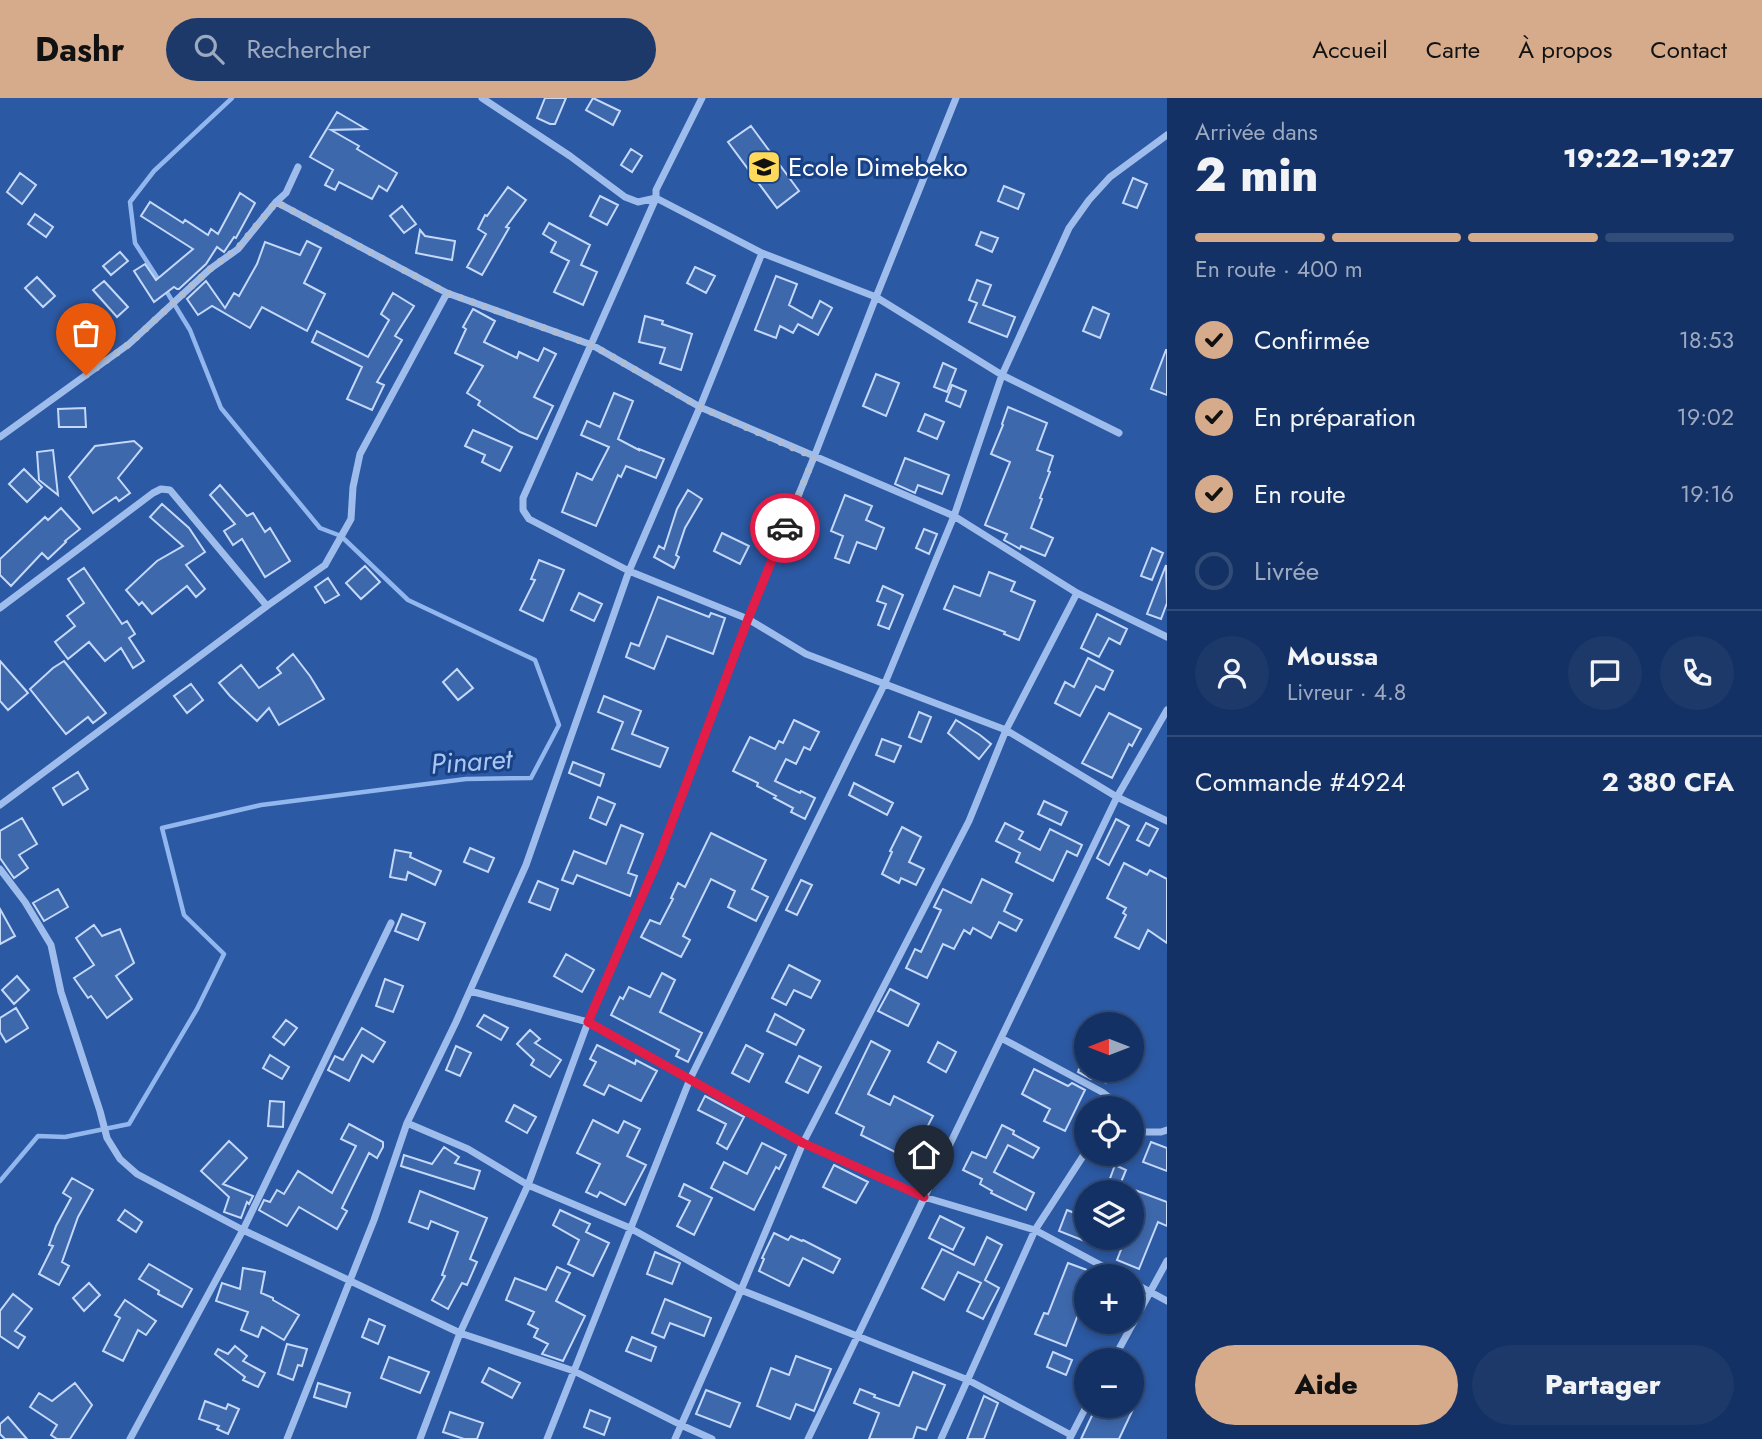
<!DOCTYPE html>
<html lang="fr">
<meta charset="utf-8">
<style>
body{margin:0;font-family:Jost,sans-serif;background:#1c396a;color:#f1f3f6;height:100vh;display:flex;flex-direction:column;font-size:26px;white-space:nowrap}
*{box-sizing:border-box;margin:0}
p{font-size:23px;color:#9da9bf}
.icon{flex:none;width:38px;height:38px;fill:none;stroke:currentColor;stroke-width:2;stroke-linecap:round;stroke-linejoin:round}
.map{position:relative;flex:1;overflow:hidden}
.details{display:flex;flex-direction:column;background:#133164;width:595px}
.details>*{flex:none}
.needle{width:46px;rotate:270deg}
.buttons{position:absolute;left:1074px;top:914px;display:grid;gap:14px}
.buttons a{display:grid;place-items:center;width:70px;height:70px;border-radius:50%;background:#133164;box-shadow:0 4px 10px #0003,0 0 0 2px #324c78;font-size:35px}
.pin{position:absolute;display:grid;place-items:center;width:60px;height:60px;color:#fff;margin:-72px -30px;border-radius:50% 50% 50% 0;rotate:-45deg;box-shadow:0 0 7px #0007}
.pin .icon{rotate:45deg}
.courier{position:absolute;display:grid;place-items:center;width:70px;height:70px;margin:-35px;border:5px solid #e11d48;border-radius:50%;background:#fff;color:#222;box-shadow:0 2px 9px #0007}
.overview em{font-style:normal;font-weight:800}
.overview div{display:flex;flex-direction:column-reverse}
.overview{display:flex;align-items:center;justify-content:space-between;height:119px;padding:0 28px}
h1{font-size:46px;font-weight:800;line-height:52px}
.bar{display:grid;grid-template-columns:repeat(4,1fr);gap:10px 7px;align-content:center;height:84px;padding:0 28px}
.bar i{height:9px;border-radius:5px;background:#324c78}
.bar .current{background:#d6ab8b}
.bar p{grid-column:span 4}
.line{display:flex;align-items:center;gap:18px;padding:0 28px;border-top:2px solid #324c78}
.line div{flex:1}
.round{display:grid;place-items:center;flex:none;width:74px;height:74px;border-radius:37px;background:#1c396a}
ol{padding:0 28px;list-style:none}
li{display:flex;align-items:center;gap:21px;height:77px}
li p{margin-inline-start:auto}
li .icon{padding:7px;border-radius:50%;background:#d6ab8b;color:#111;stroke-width:4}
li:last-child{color:#9da9bf}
li i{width:38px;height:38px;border:4px solid #324c78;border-radius:50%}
.primary-button{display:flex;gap:14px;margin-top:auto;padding:14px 28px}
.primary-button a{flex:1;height:80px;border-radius:42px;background:#d6ab8b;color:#111;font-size:28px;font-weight:800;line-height:80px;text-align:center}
.primary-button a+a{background:#1c396a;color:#f1f3f6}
header{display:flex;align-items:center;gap:42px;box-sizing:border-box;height:98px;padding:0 35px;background:#d6ab8b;color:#111}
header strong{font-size:33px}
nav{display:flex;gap:38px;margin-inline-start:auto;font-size:24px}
.search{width:490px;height:63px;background:#1c396a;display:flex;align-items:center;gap:18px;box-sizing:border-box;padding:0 24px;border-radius:38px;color:#9da9bf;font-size:26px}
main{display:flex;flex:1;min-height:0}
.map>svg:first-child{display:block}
.green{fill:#2c59a3;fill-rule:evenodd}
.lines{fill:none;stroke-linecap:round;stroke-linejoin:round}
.stream{stroke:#92b6ee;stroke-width:4.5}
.building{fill:#3e68ac;stroke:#c4d8f9;stroke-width:2}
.minor{stroke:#9fbdec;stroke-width:7}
.done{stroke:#aebcd4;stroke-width:7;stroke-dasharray:0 12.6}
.route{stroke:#e11d48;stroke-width:9}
.labels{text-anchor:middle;stroke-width:6;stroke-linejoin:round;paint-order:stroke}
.poi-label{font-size:26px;fill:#fff;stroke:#194185;text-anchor:start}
.water-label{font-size:28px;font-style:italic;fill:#aac7f3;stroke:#194185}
</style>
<header>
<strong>Dashr</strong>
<div class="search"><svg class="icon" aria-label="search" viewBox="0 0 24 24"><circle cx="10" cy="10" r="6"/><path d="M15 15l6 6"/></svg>Rechercher</div>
<nav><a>Accueil</a><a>Carte</a><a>À propos</a><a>Contact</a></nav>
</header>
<main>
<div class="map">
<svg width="1167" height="1341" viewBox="0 0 1167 1341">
<rect width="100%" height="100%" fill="#194185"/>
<path class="green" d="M0 0H1167V1341H0ZM1087 926H1132V971H1087ZM1087 1010H1132V1055H1087ZM1087 1094H1132V1139H1087ZM1087 1178H1132V1223H1087ZM1087 1262H1132V1307H1087Z"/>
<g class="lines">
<path class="stream" d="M160 184 135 145 130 104 154 73 232 0
M0 1083 38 1038 65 1039 129 1026 197 911 224 856 184 817 162 730 261 707 466 681 531 680 559 627 535 562 408 502 341 438 320 430 221 310 190 232 165 191"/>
</g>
<path class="building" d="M545 0H566L555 26H550L537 20Z
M593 0 620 13 613 27 586 12Z
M337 14 366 31 331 32 359 48 357 51 397 75 387 93 379 88 372 101 339 84 335 92 325 87 333 72 310 59Z
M751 28 799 93 777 110 728 44Z
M631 51 642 58 632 74 621 67Z
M20 75 36 87 22 106 7 94Z
M1133 80 1147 86 1137 110 1123 105Z
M1004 88 1024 96 1018 111 998 103Z
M508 89 526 102 506 129 509 130 482 177 467 169 486 136 478 131 485 117 487 118Z
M240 95 255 105 236 140 234 139 224 154 217 149 206 166 179 191H177L174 189 154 204 134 173 145 166 156 182 193 151 141 118 150 104 183 125 185 122 208 137 211 131 218 136Z
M600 98 618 107 607 127 590 118Z
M402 108 416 126 404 135 390 118Z
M35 116 53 129 46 139 28 126Z
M549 125 590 147 581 167 597 174 583 207 554 194 569 163 551 154 556 144 543 136Z
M420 132 425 138 455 143 452 162 416 155Z
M981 134 998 140 992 154 976 147Z
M307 143 321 150 304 185 325 196 307 233 262 209 250 230 212 208 198 217 187 201 206 183 225 210 234 195 239 198 257 166 265 144 300 157Z
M120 154 128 163 111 177 103 168Z
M695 169 715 178 706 195 687 185Z
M776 178 797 186 789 207 812 220 820 203 832 210 818 237 798 226 793 235 780 228 776 240 755 232Z
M37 179 55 198 43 209 25 190Z
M977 182 991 187 983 207 1015 219 1007 239 969 224 977 205 969 202Z
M104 183 128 209 117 219 93 192Z
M393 195 414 208 395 238 402 242 377 284 384 287 372 312 347 301 362 269 312 244 317 233 368 259 389 222 381 216Z
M1093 209 1109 216 1100 240 1083 233Z
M473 211 495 223 484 244 517 260 519 254 538 263 544 250 556 256 534 299 553 308 537 341 520 334 478 307 480 303 467 295 483 268 455 255 466 231 463 229Z
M645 218 663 223 662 226 692 236 681 272 660 265 665 250 639 244Z
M1166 252H1167V297L1151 291Z
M943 265 956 271 947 294 934 289Z
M876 276 899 285 886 318 863 308Z
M952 287 966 293 960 309 946 303Z
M614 295 633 303 618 341 639 352V351L664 361 656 380 626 368 621 379 618 377 596 428 562 414 577 375 592 382 609 349 581 337 587 323 600 329Z
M1008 309 1047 325 1037 352 1053 358 1048 373 1050 374 1040 400 1042 401 1031 430 1053 440 1045 458 1021 448 1020 451 1013 447 1004 442 1007 436 985 427 1010 364 991 356 1003 327 1002 326Z
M85 310 86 329H59L58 311Z
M925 316 944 324 937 341 918 333Z
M473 332 512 349 500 373 482 364 485 357 465 348Z
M134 343 142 350 118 380 130 395 119 403 116 399 93 415 69 379 95 348Z
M53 352 58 397 39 382 37 354Z
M905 360 949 377 942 396 918 387 915 395 895 386Z
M24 371 42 389 27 404 9 386Z
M220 387 247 418 253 415 265 434 270 430 290 463 265 479 242 441 233 447 224 433 235 426 210 397Z
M688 392 702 401 685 430 676 457 679 459 674 470 654 459 659 448 664 451 677 411Z
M845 397 872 408 866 422 884 430 876 451 857 444 849 465 835 460 843 438 831 433Z
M162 406 189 430 205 454 186 467 205 491 196 499 187 488 152 516 142 504 139 507 126 492 157 463 183 448 150 419Z
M61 410 80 431 65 443 66 444 48 461 42 455 11 488 0 477V461L45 419 48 422Z
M924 431 937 436 929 456 916 450Z
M722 435 749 448 740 466 714 453Z
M1152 450 1163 455 1152 482 1141 478Z
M539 462 564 472 543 523 520 512 535 482 531 481Z
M1166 467 1167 505 1161 521 1147 516Z
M365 468 380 484 361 501 346 485Z
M84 470 122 526 127 523 135 536 129 540 144 563 133 570 121 550 105 563 89 544 68 561 55 544 75 528 67 518 84 505 68 481Z
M989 474 1015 484 1011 493 1035 503 1019 542 1004 536 1005 534 944 511 954 488 980 498Z
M328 480 339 497 325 505 315 489Z
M883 488 903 497 889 531 878 527 886 506 877 503Z
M579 495 602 506 594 523 571 512Z
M658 499 709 519 711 515 725 520 713 556 667 538 654 571 626 559 631 545 639 548Z
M1097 516 1127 531 1120 546 1109 540 1099 559 1081 550Z
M293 556 310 578 324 601 279 627 269 610 257 623 230 598 219 585 241 567 259 590 281 575 277 570Z
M1088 560 1113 573 1104 592 1096 588 1080 618 1055 605 1065 584 1074 589Z
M0 563 28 595 8 612 0 603Z
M64 563 106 615 93 625 88 619 66 636 30 591 53 570Z
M457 571 473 590 458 602 443 584Z
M191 586 203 602 187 615 174 598Z
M604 598 641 613 632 636 668 650 660 669 612 651 623 624 598 614Z
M919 614 931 619 921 644 909 639Z
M1109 615 1141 631 1132 648 1129 646 1112 680 1082 665Z
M794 622 819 634 810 652 804 649 796 666 786 661 775 683 800 695 801 693 815 700 805 721 791 714 793 710 774 700 776 698 757 688 758 685 733 673 750 639 775 651 779 643 783 645Z
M956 622 980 637 991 646 979 661 948 635Z
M882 641 901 648 894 664 876 657Z
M573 664 604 676 600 688 569 675Z
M78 674 88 691 63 707 53 690Z
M854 685 893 705 887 717 849 697Z
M598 699 615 706 606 727 590 720Z
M1044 703 1067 714 1061 727 1038 716Z
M22 720 37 746 19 757 28 770 14 780 0 760V733Z
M1116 721 1129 728 1109 767 1097 760Z
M1005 725 1023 734 1019 741 1040 752 1050 731 1082 747 1077 758 1067 753 1053 783 1016 764 1020 755 996 743Z
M1146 725 1158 731 1149 748 1137 742Z
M621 727 643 736 628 775 637 778 630 798 577 777 573 786 562 782 574 753 606 766Z
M902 729 921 739 909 764 924 771 916 787 901 780 899 785 882 776 892 754 890 753Z
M711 735 766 762 752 791 768 799 756 823 728 809 735 793 711 781 683 838 690 842 681 859 641 839 650 822 660 826 673 801 671 800 678 785 685 789Z
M470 750 494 760 488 774 464 764Z
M395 752 411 755 410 759 441 773 435 787 408 774 406 782 390 779Z
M1124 765 1147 777 1150 772 1167 781V845L1148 832 1139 851 1115 839 1126 817 1123 815 1126 810 1107 800Z
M982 781 1012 796 1004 813 1022 822 1016 833 999 824 991 840 973 830 970 836 964 832 954 851 943 846 927 880 906 870 915 851 921 854 941 812 934 809 943 791 971 805Z
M801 782 812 787 797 817 786 812Z
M538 783 558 791 550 812 529 804Z
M58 791 68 809 44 823 33 805Z
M0 811 15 838 0 846Z
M402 816 425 825 418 842 395 833Z
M94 827 102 838 120 831 134 865 116 878 132 901 107 920 91 898 88 900 74 880 94 867 76 840Z
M566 856 594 872 582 894 554 878Z
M789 867 820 883 811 900 794 892 786 907 772 900Z
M662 875 675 882 660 914 702 935 688 964 676 958 679 952 611 917 620 899 623 901 629 889 650 899Z
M17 878 29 892 14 906 2 892Z
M385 881 403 888 393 914 376 908Z
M890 891 919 906 908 928 878 913Z
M16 910 28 930 6 944 0 934V920Z
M775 916 804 932 796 947 767 933Z
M484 917 508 930 501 942 477 928Z
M286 922 297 930 284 947 273 939Z
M362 930 385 944 373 964 362 957 349 983 328 972 335 958 343 962Z
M530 932 540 941 535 945 561 962 550 979 531 967 534 962 517 946Z
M871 943 890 953 868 996 890 1007 894 998 933 1018 920 1043 928 1047 919 1066 861 1037 864 1029 836 1015Z
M938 944 956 954 946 974 928 964Z
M597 947 635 966 636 962 657 973 641 1003 609 987 604 997 584 987 596 964 590 961Z
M746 947 763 956 749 984 732 975Z
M456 948 471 955 460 978 446 972Z
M270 957 289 969 282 981 263 970Z
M799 958 821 969 808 995 786 984Z
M1034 971 1068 988 1072 985 1085 992 1065 1033 1044 1023 1050 1011 1022 996Z
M1079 971H1113L1106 985 1093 978 1091 981 1078 974Z
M705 998 744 1019 727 1051 717 1045 726 1026 698 1012Z
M270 1003 284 1004 283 1029 268 1028Z
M514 1007 536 1019 527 1035 506 1023Z
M593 1022 618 1035 624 1023 640 1031 627 1058 646 1067 625 1107 600 1094 597 1099 586 1094 600 1066 577 1055Z
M349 1026 383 1044V1049L377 1060 369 1055 342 1110 347 1113 337 1131 299 1109 287 1128 259 1112 264 1102 270 1104 277 1092 284 1096 298 1073 332 1095 356 1048 341 1041Z
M1002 1027 1014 1033 1013 1036 1039 1050 1033 1060 1008 1047 994 1074 1034 1095 1026 1112 991 1095 992 1093 980 1086 982 1081 963 1072 972 1054 986 1060Z
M229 1043 247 1060 223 1086 253 1098 249 1106 247 1104 241 1120 224 1114 229 1099 201 1073Z
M1151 1044 1167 1050V1073L1143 1064Z
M762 1045 786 1057 779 1071 776 1069 754 1112 711 1090 724 1064 747 1076Z
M444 1049 459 1059 455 1065 480 1073 474 1091 401 1068 404 1057 432 1066Z
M834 1067 868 1084 856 1105 823 1089Z
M1115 1067 1126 1072 1117 1094H1105Z
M72 1080 93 1092 78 1119 62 1164 69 1168 59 1187 39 1176 53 1148 49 1147 56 1128 71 1100 63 1095Z
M684 1086 712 1100 694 1137 677 1128 690 1103 679 1098Z
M1132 1091 1167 1104V1128L1158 1124 1139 1171 1117 1162 1126 1139H1132Z
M420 1093 487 1120 470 1161 477 1164 467 1187 462 1185 448 1211 432 1202 445 1178 442 1177 458 1134 431 1123 428 1131 409 1124Z
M125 1112 142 1124 136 1134 118 1122Z
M560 1112 590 1126 586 1134 609 1145 593 1178 568 1166 579 1142 553 1127Z
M1067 1112 1087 1120V1144L1059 1133Z
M940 1118 964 1130 953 1152 929 1140Z
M774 1135 788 1142 791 1138 802 1143 803 1142 840 1161 833 1175 803 1160 789 1188 759 1173 764 1161 762 1160Z
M987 1139 1002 1147 985 1182 999 1190 983 1221 967 1213 981 1185 958 1174 944 1202 922 1190 942 1151 974 1167Z
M655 1154 680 1165 672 1186 647 1176Z
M1068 1165 1087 1172V1217L1079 1214 1066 1248 1035 1236 1044 1215 1048 1216Z
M149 1166 192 1191 182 1209 158 1196 159 1193 139 1181Z
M557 1169 570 1175 556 1203 585 1218 563 1263 542 1256 548 1246 534 1239 538 1231 528 1226 534 1214 506 1202 515 1180 546 1192Z
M243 1170 265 1174 261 1195 273 1200V1202L299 1217 284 1242 262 1229 258 1239 241 1232 248 1214 216 1203 222 1185 240 1191Z
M89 1185 100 1197 84 1213 73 1200Z
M13 1196 32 1211 15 1233 25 1239 18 1250 0 1238V1213Z
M665 1201 711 1220 704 1238 670 1225 664 1240 652 1235Z
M125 1202 156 1223 146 1237 138 1232 123 1263 103 1253 120 1220 115 1217Z
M369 1221 385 1228 378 1246 362 1239Z
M632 1239 656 1249 651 1263 626 1253Z
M287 1246 307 1251 302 1268 298 1267 293 1282 278 1276Z
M235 1248 247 1258 243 1263 265 1275 258 1289 243 1282 245 1279 215 1256 218 1251 228 1256Z
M1053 1254 1072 1262 1066 1277 1047 1269Z
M796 1258 831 1271 814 1313 796 1306 790 1321 757 1308 771 1270 789 1277Z
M389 1259 429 1274 420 1295 381 1280Z
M489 1270 520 1285 512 1300 482 1284Z
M913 1274 945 1287 926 1332 917 1329 913 1341H869L879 1315 854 1305 860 1291 875 1297 874 1299 899 1308Z
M75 1285 92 1307 70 1341H57L51 1337 57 1327 30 1309 39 1295 52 1303Z
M318 1285 350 1295 346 1309 314 1299Z
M706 1292 740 1305 730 1329 696 1316Z
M984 1298 998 1305 984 1341H967Z
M205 1303 226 1311 228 1306 239 1311 228 1336 217 1331 219 1328 199 1321Z
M1097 1307H1135L1119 1341H1081Z
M590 1312 610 1320 604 1337 584 1329Z
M450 1314 483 1325 477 1341H464L443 1334Z
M8 1319 27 1341H5L0 1336V1326Z"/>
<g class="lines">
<path class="minor" d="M482 0 570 58 625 99 638 104 656 100 762 155 876 199 1002 277 1119 335
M702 0 656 92V100L523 400V412L529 421 629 473 748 521 806 556 1006 632 1117 699 1167 723
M276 104 447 195 592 247 700 309 954 418 1077 495 1167 539
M0 339 129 246 210 171 238 151 276 104 286 95 298 69
M0 510 153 395 161 391 170 392 267 508
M0 707 267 508 325 467 351 421 353 389 360 356 447 195
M0 771 25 804 51 847 61 894 100 1013 107 1040 120 1061 137 1076 243 1132 460 1235 574 1273 681 1327 712 1341
M470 893 588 924 803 1045 924 1099 1035 1132 1121 1178
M1001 940 1102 994 1115 1004V1010
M407 1025 468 1051 528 1087 630 1130 741 1192 968 1282 1071 1337
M1132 1034H1161L1167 1032
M1132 1184 1167 1203
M1113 1262 1167 1163
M1070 1340 1087 1307
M130 1341 243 1132 391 825
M287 1341 374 1122 407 1025 456 924 526 767 629 473 700 309 762 155
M420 1341 460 1235 528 1087 588 924 659 759 748 521 814 359 876 199 956 0
M547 1341 690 981 885 585 954 418 1002 277 1069 130 1089 102 1110 79 1167 37
M675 1341 741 1192 803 1045 969 723 1006 632 1077 495
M808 1341 1117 699 1167 612
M941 1341 1035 1132 1087 1052"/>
</g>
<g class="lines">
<path class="done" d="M86 277 129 246 210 171 238 150 276 104 447 195 592 247 700 309 814 359 785 430"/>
<path class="route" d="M785 430 748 521 659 759 588 924 803 1045 924 1099"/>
</g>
<defs>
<g id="school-square" transform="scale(1.75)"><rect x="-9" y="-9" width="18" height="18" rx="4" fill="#ffda5a" stroke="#194185"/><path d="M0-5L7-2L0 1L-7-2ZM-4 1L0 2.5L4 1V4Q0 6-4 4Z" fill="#111"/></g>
</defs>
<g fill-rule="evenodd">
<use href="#school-square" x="764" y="69"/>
</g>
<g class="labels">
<g class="poi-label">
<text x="788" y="78">Ecole Dimebeko</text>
</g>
<g class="water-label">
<text transform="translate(471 663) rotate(-4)" y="10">Pinaret</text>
</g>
</g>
</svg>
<div class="buttons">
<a><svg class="needle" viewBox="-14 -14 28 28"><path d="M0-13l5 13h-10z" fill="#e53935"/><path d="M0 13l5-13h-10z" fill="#9da9bf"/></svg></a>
<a><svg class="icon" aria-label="locate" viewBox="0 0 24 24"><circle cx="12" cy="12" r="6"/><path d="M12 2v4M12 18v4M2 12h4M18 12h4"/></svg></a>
<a><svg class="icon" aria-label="layers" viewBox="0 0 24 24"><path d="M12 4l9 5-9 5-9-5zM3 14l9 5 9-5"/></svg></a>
<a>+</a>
<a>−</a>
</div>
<div class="pin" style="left:86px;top:277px;background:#ea580c"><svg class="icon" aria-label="bag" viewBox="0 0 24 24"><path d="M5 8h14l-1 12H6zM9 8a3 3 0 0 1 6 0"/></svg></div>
<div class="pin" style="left:924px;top:1099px;background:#1f2937"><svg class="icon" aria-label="home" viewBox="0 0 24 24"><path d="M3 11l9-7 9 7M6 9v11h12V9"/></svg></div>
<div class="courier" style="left:785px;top:430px"><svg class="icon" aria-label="car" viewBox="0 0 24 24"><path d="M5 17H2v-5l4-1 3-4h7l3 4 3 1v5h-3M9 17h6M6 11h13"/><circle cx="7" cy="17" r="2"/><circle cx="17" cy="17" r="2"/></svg></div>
</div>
<section class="details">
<div class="overview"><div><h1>2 min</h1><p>Arrivée dans</p></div><em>19:22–19:27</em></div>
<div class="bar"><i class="current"></i><i class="current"></i><i class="current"></i><i></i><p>En route · 400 m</p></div>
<ol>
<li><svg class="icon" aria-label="check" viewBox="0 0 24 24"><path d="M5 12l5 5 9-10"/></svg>Confirmée<p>18:53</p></li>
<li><svg class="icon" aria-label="check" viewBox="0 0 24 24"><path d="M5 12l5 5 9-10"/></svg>En préparation<p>19:02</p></li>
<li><svg class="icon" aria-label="check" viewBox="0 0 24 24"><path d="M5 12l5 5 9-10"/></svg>En route<p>19:16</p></li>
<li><i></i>Livrée</li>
</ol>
<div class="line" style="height:126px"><a class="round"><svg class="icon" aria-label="person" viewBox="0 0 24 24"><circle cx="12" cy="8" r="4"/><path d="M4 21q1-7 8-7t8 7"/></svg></a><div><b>Moussa</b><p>Livreur · 4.8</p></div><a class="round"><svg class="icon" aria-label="chat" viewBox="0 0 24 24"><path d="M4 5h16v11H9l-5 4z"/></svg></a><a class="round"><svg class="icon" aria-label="phone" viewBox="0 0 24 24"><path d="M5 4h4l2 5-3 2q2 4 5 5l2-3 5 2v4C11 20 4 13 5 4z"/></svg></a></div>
<div class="line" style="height:91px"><div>Commande #4924</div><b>2 380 CFA</b></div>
<div class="primary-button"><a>Aide</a><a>Partager</a></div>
</section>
</main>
